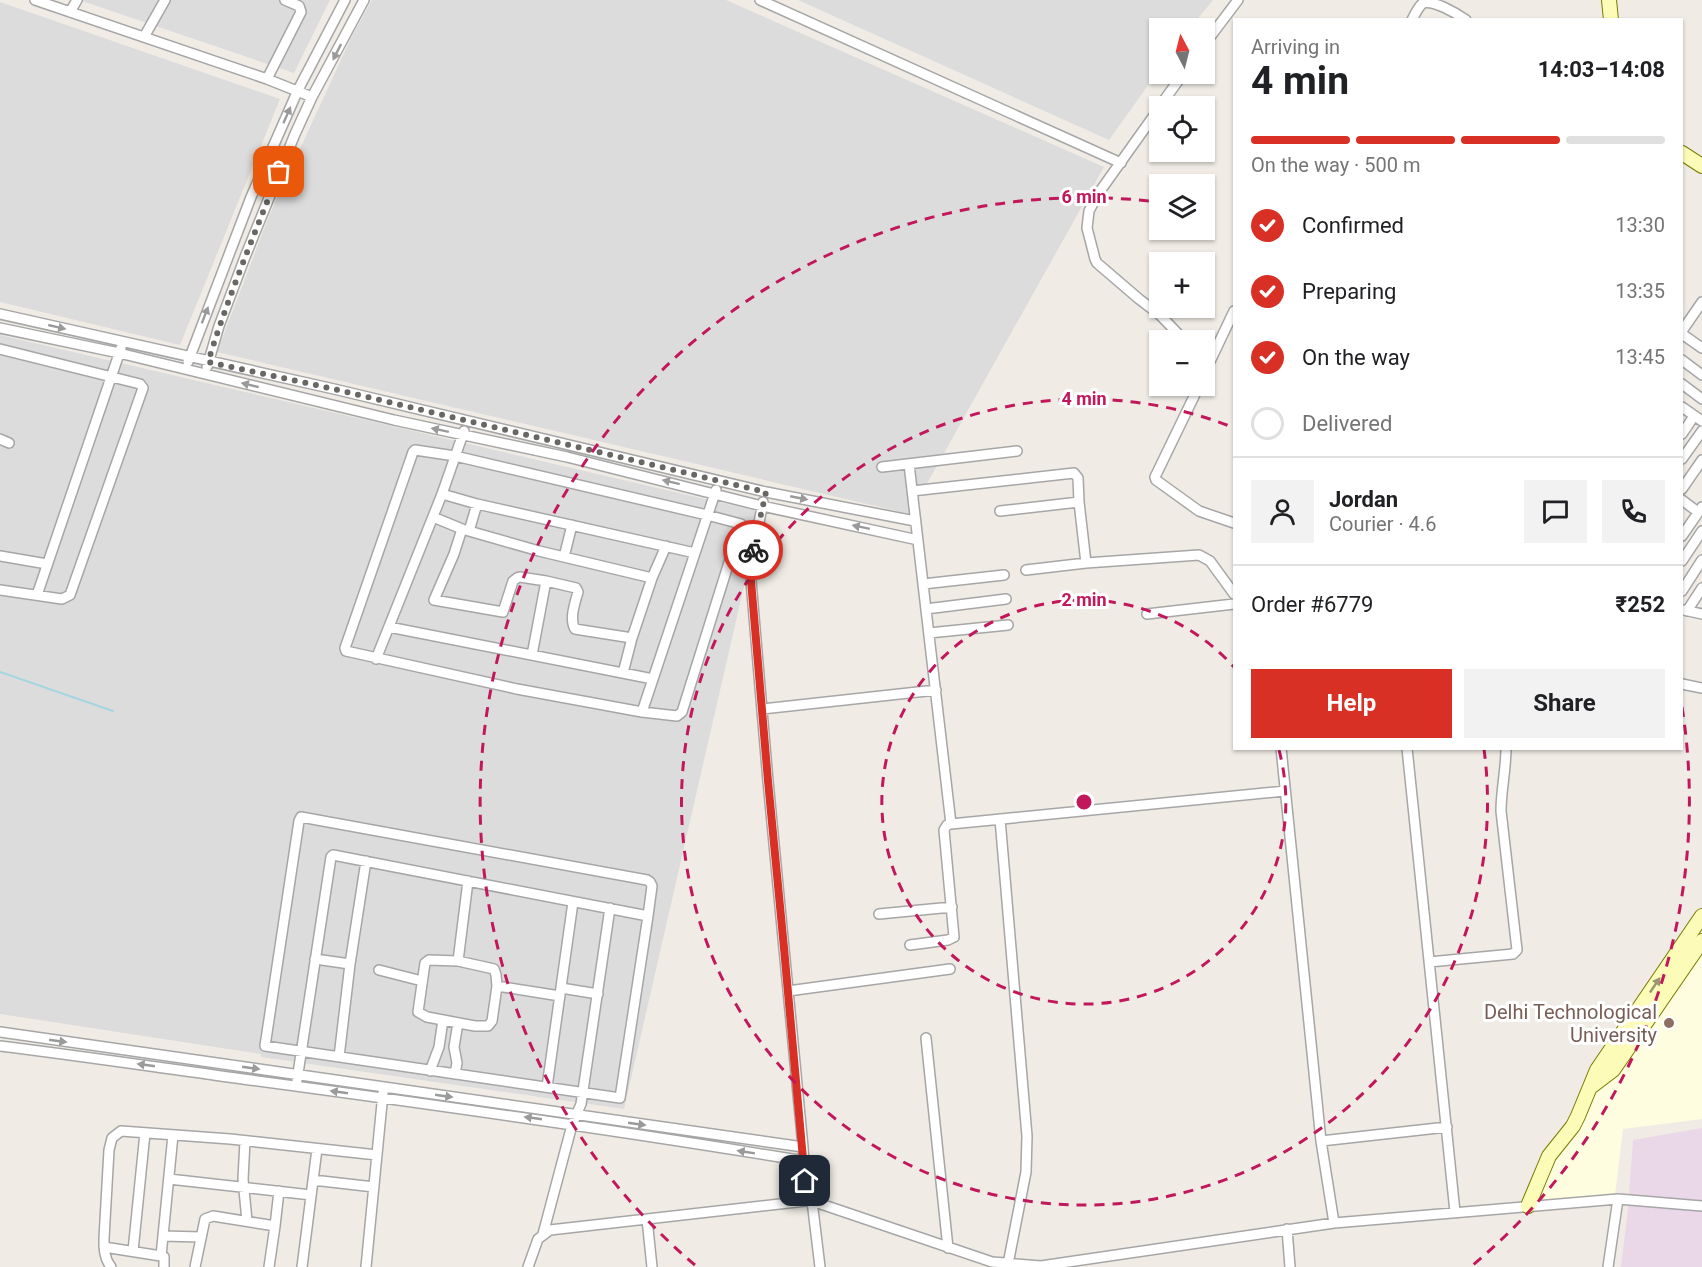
<!DOCTYPE html>
<meta charset="utf-8">
<style>
body{margin:0;font-family:Roboto,sans-serif;background:#f2f2f2;color:#202124;height:100vh;display:flex;flex-direction:column;font-size:22px;white-space:nowrap}
*{box-sizing:border-box;margin:0}
p{font-size:20px;color:#757577}
.icon{flex:none;width:33px;height:33px;fill:none;stroke:currentColor;stroke-width:2;stroke-linecap:round;stroke-linejoin:round}
.map{position:relative;flex:1;overflow:hidden}
.panel{position:absolute;left:1233px;top:18px;width:450px;height:732px;display:flex;flex-direction:column;background:#fff;border-radius:0px;box-shadow:0 2px 4px #0004}
.panel>*{flex:none}
.needle{width:39px;rotate:353deg}
.tools{position:absolute;left:1149px;top:18px;display:grid;gap:12px}
.tools a{display:grid;place-items:center;width:66px;height:66px;border-radius:0px;background:#fff;box-shadow:0 2px 4px #0004;font-size:30px}
.pin{position:absolute;display:grid;place-items:center;width:51px;height:51px;color:#fff;margin:-26px;border-radius:12px;box-shadow:0 3px 9px #0006}
.courier{position:absolute;display:grid;place-items:center;width:60px;height:60px;margin:-30px;border:4px solid #d93025;border-radius:50%;background:#fff;color:#222;box-shadow:0 2px 8px #0007}
.summary em{font-style:normal;font-weight:700}
.summary div{display:flex;flex-direction:column-reverse}
.summary{display:flex;align-items:center;justify-content:space-between;height:102px;padding:0 18px}
h1{font-size:39px;font-weight:700;line-height:45px}
.bar{display:grid;grid-template-columns:repeat(4,1fr);gap:9px 6px;align-content:center;height:72px;padding:0 18px}
.bar i{height:8px;border-radius:4px;background:#e0e0e0}
.bar .active{background:#d93025}
.bar p{grid-column:span 4}
.line{display:flex;align-items:center;gap:15px;padding:0 18px;border-top:2px solid #e0e0e0}
.line div{flex:1}
.round{display:grid;place-items:center;flex:none;width:63px;height:63px;border-radius:0px;background:#f2f2f2}
ol{padding:0 18px;list-style:none}
li{display:flex;align-items:center;gap:18px;height:66px}
li p{margin-inline-start:auto}
li .icon{padding:6px;border-radius:50%;background:#d93025;color:#fff;stroke-width:4}
li:last-child{color:#757577}
li i{width:33px;height:33px;border:3px solid #e0e0e0;border-radius:50%}
.cta{display:flex;gap:12px;margin-top:auto;padding:12px 18px}
.cta a{flex:1;height:69px;border-radius:0px;background:#d93025;color:#fff;font-size:24px;font-weight:700;line-height:69px;text-align:center}
.cta a+a{background:#f2f2f2;color:#202124}
.map>svg:first-child{display:block}
.residential{fill:#dddcdc}
.industrial{fill:#ead7e7}
.education{fill:#fffddf}
.lines{fill:none;stroke-linecap:round;stroke-linejoin:round}
.stream{stroke:#a4d6e0;stroke-width:2}
.street-casing{stroke:#a6a6a6;stroke-width:12}
.secondary-casing{stroke:#777c00;stroke-width:16}
.street{stroke:#fff;stroke-width:9}
.secondary{stroke:#fcfbb7;stroke-width:14}
.oneway{fill:#9a9a9a}
.oneway2{fill:#999873}
.done{stroke:#686764;stroke-width:6;stroke-dasharray:0 10.8}
.route{stroke:#d93025;stroke-width:8}
.ring{fill:none;stroke:#c2185b;stroke-width:3;stroke-dasharray:10 8}
.education-dot{fill:#8d6e63;stroke:#fff;stroke-width:2}
.labels{text-anchor:middle;stroke-width:6;stroke-linejoin:round;paint-order:stroke}
.education-label{font-size:20px;fill:#785e54;stroke:#fff;text-anchor:end}
.centre{fill:#c2185b;stroke:#fff;stroke-width:3}
.ring-label{font-size:18px;text-anchor:middle;font-weight:bold;fill:#c2185b;stroke:#fff;stroke-width:6;stroke-linejoin:round;paint-order:stroke}
</style>
<div class="map">
<svg width="1702" height="1267" viewBox="0 0 1702 1267">
<rect width="100%" height="100%" fill="#f0ece5"/>
<path class="residential" d="M79 0H330L294 73Z
M372 0H726L1104 167 910 514 217 352 269 216 352 36Z
M798 0H1213L1190 28H1160L1159 70 1109 140Z
M0 2 280 99 180 345 0 302Z
M0 335 761 512 624 1109 261 1057V1054L0 1014Z"/>
<path class="industrial" d="M1702 1128V1267H1621L1628 1209 1633 1140Z"/>
<path class="education" d="M1702 928V1119L1623 1129 1615 1194 1528 1206 1552 1145Z"/>
<g class="lines">
<path class="stream" d="M0 672 113 711"/>
<g class="street-casing">
<path id="street" d="M35 0 267 79 312 97
M760 0 1121 163
M70 12 77 0
M1412 20C1415 14 1418 7 1423 3 1434 0 1456 13 1466 20
M144 37 165 0
M1204 45 1238 0
M267 79 301 12 299 6 285 0
M1160 106 1183 74
M1160 107 1098 194 1089 211 1087 228 1095 259 1097 263 1139 299 1160 315 1184 340
M0 314 334 389 766 492 915 521
M0 328 119 353 394 420 567 457 762 506 918 540
M1682 331 1702 302
M1682 334 1702 348
M0 349 140 384 143 388 70 595 62 599 0 590
M1682 360 1702 375
M188 362 251 197 298 90 345 0
M207 367 219 326 245 257 295 134 312 97 364 0
M1204 374 1234 311
M1682 384 1702 399
M1199 386 1155 477 1156 480 1199 511 1234 523
M1682 407 1702 421
M1682 434 1694 416
M0 439 9 443
M415 450 455 456 707 515 741 524 682 712 677 716 642 712 517 689 346 651 345 648 413 452Z
M1682 459 1702 431
M909 464 951 824 1285 791
M882 467 1017 451
M1682 489 1702 460
M912 491 1074 473 1078 478 1079 502
M442 494 477 504 695 553
M1682 500 1698 512
M763 502 750 569 768 781 803 1147 806 1201
M477 504 469 531 539 551 652 578 632 638 575 629C569 619 575 603 578 592L576 588 546 581 532 655
M1000 511 1079 502 1086 563 1199 555 1210 561 1234 594
M433 517 462 529
M469 531 462 529 454 554 434 600 503 612 513 581 517 578 520 577 546 581
M1682 536 1702 507
M0 556 47 564
M564 557 572 525
M1682 561 1702 531
M1026 570 1086 563
M652 578 666 546
M923 584 1004 575
M1682 591 1702 560
M37 595 121 348
M926 609 1006 599
M1684 610 1702 614
M1687 611 1702 588
M1147 614 1234 604
M389 627 653 679
M929 633 1008 625
M376 659 442 494 464 431
M623 673 632 638
M1682 684 1702 688
M762 709 936 690
M642 712 716 490
M1281 748 1321 1141 1447 1127
M1407 748 1455 1212
M301 817 647 880 650 882 652 886 648 916 620 1098 265 1046 299 821Z
M1000 819 1027 1136 1026 1172 1008 1264
M879 914 952 907
M910 945 948 940 954 937 944 830 947 825 951 824
M315 959 350 964
M458 961 494 969 496 975 497 986
M1429 962 1513 954 1517 950 1501 811C1501 790 1506 770 1506 748
M379 970 422 981
M561 988 598 994
M788 991 950 969
M443 1020 475 1026H488L492 1021 497 986 560 996
M0 1032 803 1147
M926 1038 948 1248
M0 1046C81 1056 162 1068 243 1079 430 1104 617 1130 804 1161
M339 1057 350 964 366 861
M430 1071 439 1047 443 1020 427 1017 418 1012 425 963 429 960 458 961 468 881
M455 1074 457 1063 454 1047 458 1023
M297 1080 331 857 333 855 648 916
M547 1087 573 902
M245 1141 243 1179 247 1221
M1321 1141 1334 1223
M169 1179 311 1195
M313 1180 374 1187
M812 1201 820 1267
M647 1219 652 1267
M1287 1229 1290 1267
M543 1234 572 1125 581 1104 610 908
M163 1236 201 1237
M104 1247 161 1256 164 1257V1267
M133 1251 145 1133
M161 1256 173 1135
M111 1267C104 1258 104 1249 104 1238L109 1150 112 1138 121 1131 230 1139 377 1155
M195 1267 205 1219 213 1216 275 1226 279 1191
M269 1267 275 1226
M302 1267 317 1149
M366 1267 383 1093
M528 1267 538 1239 550 1230 806 1201H812L992 1262 1041 1266 1334 1223 1618 1199 1702 1206
M1608 1267 1618 1199"/>
</g>
<g class="secondary-casing">
<path id="secondary" d="M1609 0 1611 20
M1682 153 1702 166
M1592 1086 1613 1070 1702 941
M1528 1206 1549 1156 1573 1126 1578 1116 1597 1070 1702 916"/>
</g>
<use href="#street" class="street"/>
<use href="#secondary" class="secondary"/>
</g>
<defs><path id="oneway-solid" d="M-6-.8H1V-3.2L6.5 0L1 3.2V.8H-6Z" transform="scale(1.5)"/></defs>
<g class="oneway">
<use href="#oneway-solid" transform="translate(337 52) rotate(117)"/>
<use href="#oneway-solid" transform="translate(287 115) rotate(-66)"/>
<use href="#oneway-solid" transform="translate(205 315) rotate(-69)"/>
<use href="#oneway-solid" transform="translate(57 327) rotate(13)"/>
<use href="#oneway-solid" transform="translate(250 385) rotate(-166)"/>
<use href="#oneway-solid" transform="translate(440 430) rotate(-168)"/>
<use href="#oneway-solid" transform="translate(671 482) rotate(-166)"/>
<use href="#oneway-solid" transform="translate(799 498) rotate(11)"/>
<use href="#oneway-solid" transform="translate(861 527) rotate(-168)"/>
<use href="#oneway-solid" transform="translate(58 1041) rotate(8)"/>
<use href="#oneway-solid" transform="translate(146 1065) rotate(-172)"/>
<use href="#oneway-solid" transform="translate(251 1068) rotate(8)"/>
<use href="#oneway-solid" transform="translate(339 1092) rotate(-172)"/>
<use href="#oneway-solid" transform="translate(444 1096) rotate(8)"/>
<use href="#oneway-solid" transform="translate(533 1118) rotate(-172)"/>
<use href="#oneway-solid" transform="translate(637 1124) rotate(8)"/>
<use href="#oneway-solid" transform="translate(746 1152) rotate(-171)"/>
</g>
<use class="oneway2" href="#oneway-solid" transform="translate(1655 985) rotate(-56)"/>
<g class="lines">
<path class="done" d="M279 172C254 235 228 297 208 362L334 389 766 492 753 550"/>
<path class="route" d="M753 550 750 569 768 781 784 948 805 1181"/>
</g>
<g class="ring">
<path d="M1279 750A202 202 0 1 1 1234 667"/>
<path d="M1484 749A403 403 0 1 1 1232 427"/>
<path d="M695 1265A605 605 0 0 1 1158 202M1682 707A605 605 0 0 1 1473 1265"/>
</g>
<circle class="education-dot" cx="1669" cy="1023" r="6"/>
<g class="labels">
<g class="education-label">
<text x="1657" y="1019">Delhi Technological<tspan x="1657" dy="23">University</tspan></text>
</g>
</g>
<circle cx="1084" cy="802" r="9" class="centre"/>
<g class="ring-label">
<text x="1084" y="203">6 min</text>
<text x="1084" y="405">4 min</text>
<text x="1084" y="606">2 min</text>
</g>
</svg>
<div class="tools">
<a><svg class="needle" viewBox="-14 -14 28 28"><path d="M0-13l5 13h-10z" fill="#e53935"/><path d="M0 13l5-13h-10z" fill="#757577"/></svg></a>
<a><svg class="icon" aria-label="locate" viewBox="0 0 24 24"><circle cx="12" cy="12" r="6"/><path d="M12 2v4M12 18v4M2 12h4M18 12h4"/></svg></a>
<a><svg class="icon" aria-label="layers" viewBox="0 0 24 24"><path d="M12 4l9 5-9 5-9-5zM3 14l9 5 9-5"/></svg></a>
<a>+</a>
<a>−</a>
</div>
<div class="pin" style="left:279px;top:172px;background:#ea580c"><svg class="icon" aria-label="bag" viewBox="0 0 24 24"><path d="M5 8h14l-1 12H6zM9 8a3 3 0 0 1 6 0"/></svg></div>
<div class="pin" style="left:805px;top:1181px;background:#1f2937"><svg class="icon" aria-label="home" viewBox="0 0 24 24"><path d="M3 11l9-7 9 7M6 9v11h12V9"/></svg></div>
<div class="courier" style="left:753px;top:550px"><svg class="icon" aria-label="bike" viewBox="0 0 24 24"><circle cx="6" cy="16" r="4"/><circle cx="18" cy="16" r="4"/><path d="M6 16l4-8h5l3 8M10 8l3 8H6M13 5h3"/></svg></div>
<section class="panel">
<div class="summary"><div><h1>4 min</h1><p>Arriving in</p></div><em>14:03–14:08</em></div>
<div class="bar"><i class="active"></i><i class="active"></i><i class="active"></i><i></i><p>On the way · 500 m</p></div>
<ol>
<li><svg class="icon" aria-label="check" viewBox="0 0 24 24"><path d="M5 12l5 5 9-10"/></svg>Confirmed<p>13:30</p></li>
<li><svg class="icon" aria-label="check" viewBox="0 0 24 24"><path d="M5 12l5 5 9-10"/></svg>Preparing<p>13:35</p></li>
<li><svg class="icon" aria-label="check" viewBox="0 0 24 24"><path d="M5 12l5 5 9-10"/></svg>On the way<p>13:45</p></li>
<li><i></i>Delivered</li>
</ol>
<div class="line" style="height:108px"><a class="round"><svg class="icon" aria-label="person" viewBox="0 0 24 24"><circle cx="12" cy="8" r="4"/><path d="M4 21q1-7 8-7t8 7"/></svg></a><div><b>Jordan</b><p>Courier · 4.6</p></div><a class="round"><svg class="icon" aria-label="chat" viewBox="0 0 24 24"><path d="M4 5h16v11H9l-5 4z"/></svg></a><a class="round"><svg class="icon" aria-label="phone" viewBox="0 0 24 24"><path d="M5 4h4l2 5-3 2q2 4 5 5l2-3 5 2v4C11 20 4 13 5 4z"/></svg></a></div>
<div class="line" style="height:78px"><div>Order #6779</div><b>₹252</b></div>
<div class="cta"><a>Help</a><a>Share</a></div>
</section>
</div>
